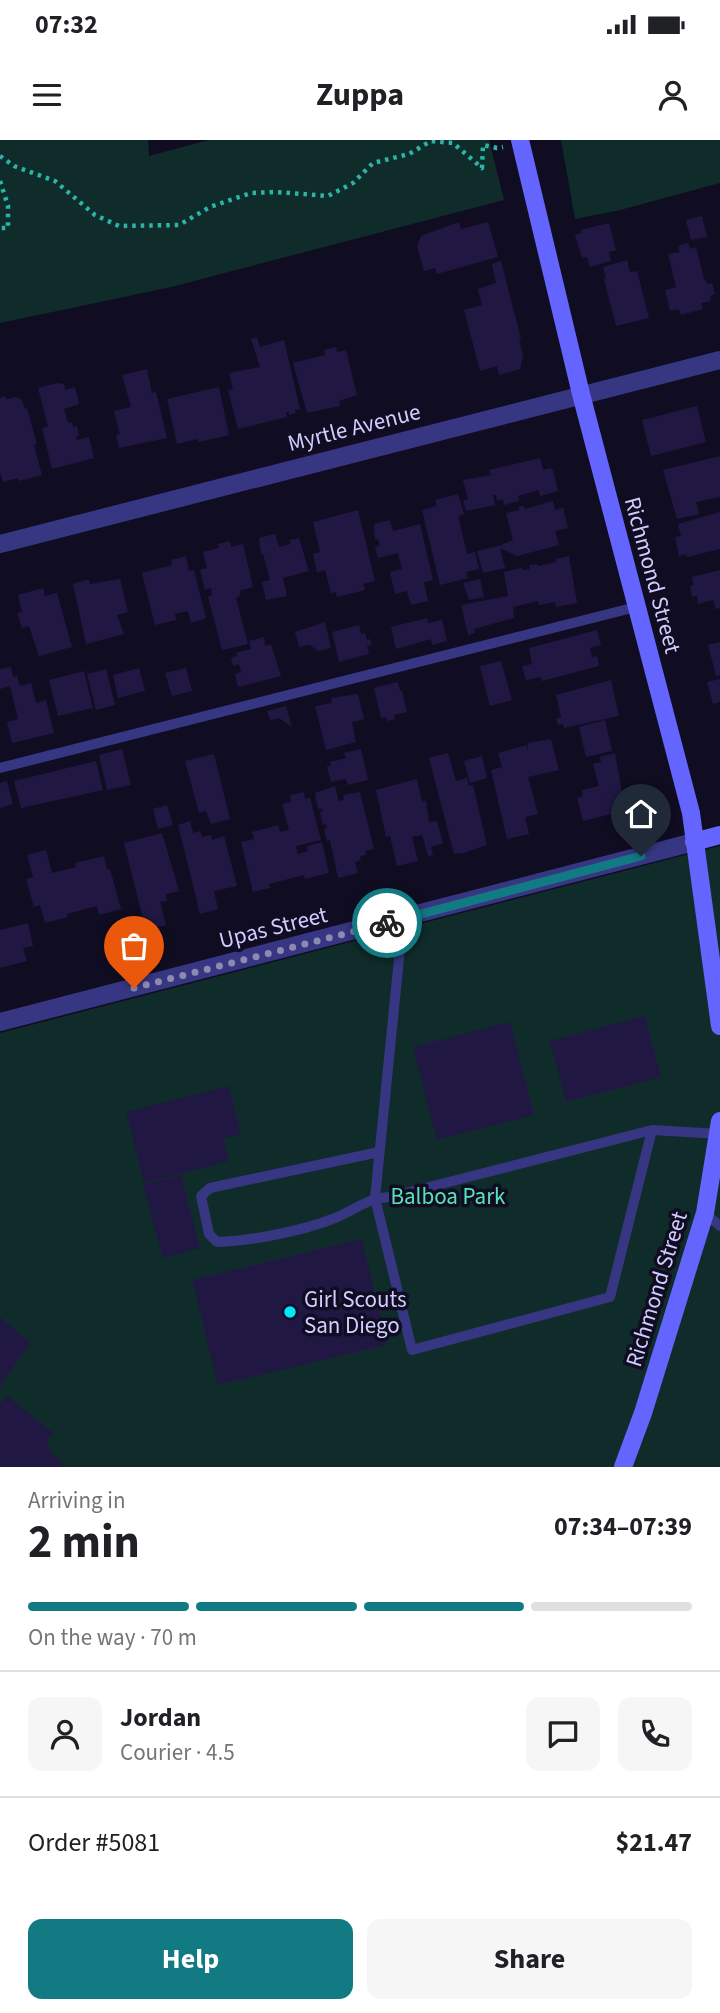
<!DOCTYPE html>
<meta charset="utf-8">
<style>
body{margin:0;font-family:"Source Sans 3",sans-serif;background:#f6f6f6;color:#202124;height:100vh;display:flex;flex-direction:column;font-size:26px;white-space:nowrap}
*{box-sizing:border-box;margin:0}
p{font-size:23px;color:#757577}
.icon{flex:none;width:38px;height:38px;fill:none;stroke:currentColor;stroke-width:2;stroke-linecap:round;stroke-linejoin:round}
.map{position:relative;height:1327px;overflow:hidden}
.drawer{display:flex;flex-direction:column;background:#fff;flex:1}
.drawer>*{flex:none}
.pin{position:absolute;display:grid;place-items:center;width:60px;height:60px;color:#fff;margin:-72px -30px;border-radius:50% 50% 50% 0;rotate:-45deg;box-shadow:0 0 7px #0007}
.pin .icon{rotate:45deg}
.courier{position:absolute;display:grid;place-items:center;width:70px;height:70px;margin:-35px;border:5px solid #127a83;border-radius:50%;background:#fff;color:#222;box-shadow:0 2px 9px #0007}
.overview em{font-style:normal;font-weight:700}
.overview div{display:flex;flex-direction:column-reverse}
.overview{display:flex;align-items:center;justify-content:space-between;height:119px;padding:0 28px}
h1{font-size:46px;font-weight:700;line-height:52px}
.bar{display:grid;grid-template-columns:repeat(4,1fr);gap:10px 7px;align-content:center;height:84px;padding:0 28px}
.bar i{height:9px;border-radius:5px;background:#e0e0e0}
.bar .current{background:#127a83}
.bar p{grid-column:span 4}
.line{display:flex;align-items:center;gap:18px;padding:0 28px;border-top:2px solid #e0e0e0}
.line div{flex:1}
.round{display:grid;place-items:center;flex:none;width:74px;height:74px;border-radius:14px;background:#f6f6f6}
.action{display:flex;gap:14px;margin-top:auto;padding:14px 28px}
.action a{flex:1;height:80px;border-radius:14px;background:#127a83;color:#fff;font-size:28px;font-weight:700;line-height:80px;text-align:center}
.action a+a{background:#f6f6f6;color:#202124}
.status{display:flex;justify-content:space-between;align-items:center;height:49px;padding:0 35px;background:#fff;direction:ltr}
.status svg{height:19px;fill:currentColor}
header{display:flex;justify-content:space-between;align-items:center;height:91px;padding:0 28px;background:#fff;font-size:32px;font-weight:700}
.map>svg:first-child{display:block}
.green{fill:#102c2a}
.building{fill:#201843}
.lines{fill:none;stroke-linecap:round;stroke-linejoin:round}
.path{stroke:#2bb5a8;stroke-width:4.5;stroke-dasharray:3.5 5;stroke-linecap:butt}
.lane{stroke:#373682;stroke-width:10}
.street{stroke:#373682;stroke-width:18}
.secondary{stroke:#6465ff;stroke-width:18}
.done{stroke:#8d8ab2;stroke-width:7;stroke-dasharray:0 12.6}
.route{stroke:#127a83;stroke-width:9}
.poi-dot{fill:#00e7f8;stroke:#100d22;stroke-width:2.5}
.labels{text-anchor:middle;stroke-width:7;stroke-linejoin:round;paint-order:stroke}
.street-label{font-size:23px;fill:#d1cdff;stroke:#100d22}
.park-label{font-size:23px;fill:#57e2ba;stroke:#100d22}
.poi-label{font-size:23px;fill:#d1cdff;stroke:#100d22;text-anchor:start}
</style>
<div class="status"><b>07:32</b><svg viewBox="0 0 49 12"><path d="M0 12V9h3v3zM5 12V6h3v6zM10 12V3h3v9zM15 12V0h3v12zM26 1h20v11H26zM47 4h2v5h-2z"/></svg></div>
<header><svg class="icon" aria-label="menu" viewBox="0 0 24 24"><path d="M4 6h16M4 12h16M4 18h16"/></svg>Zuppa<svg class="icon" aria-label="person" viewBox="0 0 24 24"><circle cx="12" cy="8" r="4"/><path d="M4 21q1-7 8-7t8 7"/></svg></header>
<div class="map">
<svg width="720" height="1327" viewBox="0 0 720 1327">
<rect width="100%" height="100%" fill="#100d22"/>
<path class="green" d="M0 0H148L149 16 209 0H489L504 60 171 147 0 183Z
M561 0H720V43L620 70 575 79Z
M720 706V1327H0V893Z"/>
<path class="building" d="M702 76 707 97 691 100 686 80Z
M459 82 461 89 488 82 498 117 437 134 435 128 424 131 417 106 421 96Z
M609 83 616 110 609 112 611 121 590 127 587 117 582 118 575 95 581 93V90Z
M688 103 690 109 696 107 704 139 708 144 712 143 715 154 710 156 711 161 701 163 703 169 681 175 679 169 670 171 665 150 676 147 668 114 680 112 678 106Z
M627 120 630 132 637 131 649 178 616 186 604 139H606L603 127Z
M501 121 521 199 519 200 523 215 520 229 499 235 497 226 480 231 464 170 482 165 478 149 496 143 492 124Z
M257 197 260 207 284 200 300 269 295 270 296 273 289 275V272H286L287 277 238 289 228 250 233 249 229 233 260 227 251 199Z
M336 207 337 212 346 210 357 255 339 261 340 266 307 273 293 223 325 215 324 210Z
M147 229 152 253 156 252 167 298 119 308 116 295 120 294 114 271 131 267 122 235Z
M58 243 64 244 65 250 75 247 79 264 64 269 68 283 72 282 73 287 77 286 79 296H76L77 300 89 297 94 318 52 329 42 288 48 286 38 248Z
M219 247 229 295 199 302 198 299 177 304 167 259Z
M5 256 7 259 16 257 22 260 25 269 27 268 37 304 34 305 42 335 19 341 18 338 3 342 0 332V258Z
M697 266 706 302 651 316 642 280Z
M720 316V357L696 362 699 374 677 379 663 330Z
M540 318 543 330 550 328 553 330 558 351 540 356 538 350 518 356 519 361 504 365 503 359 497 361 496 355H493L495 365 466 371 463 360 468 359 463 340 491 335 489 330Z
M458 354 464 374 458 376 467 414 475 412 479 429 466 432 468 438 440 445 422 370 437 366 435 360Z
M553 361 555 370 563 368 568 388 555 391 559 405 517 416 500 408 505 428 483 433 477 411 499 406 513 400 506 373 519 370V367L524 366 525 369Z
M358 370 375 441 363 444 365 450 337 457 336 452 331 453 325 430 317 432 313 414 320 412 313 382Z
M720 372V409L687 417 686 414 679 416 675 397 681 396 678 384Z
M390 380 393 391 420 384 433 440 424 442 428 461 411 465 407 451 395 454 390 432 402 429 398 413 378 418 375 407 380 405 378 399 375 400 374 384Z
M275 394 279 407 291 404 289 400 299 398 309 431 283 438 287 456 266 460 262 442 270 440 263 414 261 415 259 398Z
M230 401 231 407 243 404 253 447 241 450 239 457 236 458 248 504 222 510 208 457 212 455 211 448 205 450 200 430 207 428 203 412 219 408 218 404Z
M186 416 189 431 194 430 206 478 191 483 188 471 175 474 176 480 155 485 142 433 172 425 171 420Z
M569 416 577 463 556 467 555 462 539 465 538 461 513 467 514 478 474 489 475 493 468 495 461 465 508 456 504 432 522 428V430L530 429 529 425 537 424 538 426 556 422V419Z
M720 430V468L716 469 713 460 698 464 697 456 692 457 690 446 694 445 692 437Z
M120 439 128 472 117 475 124 494 86 504 73 444 86 440H89L90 444Z
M480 439 484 457 469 460 463 443Z
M43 448 45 456 57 453 72 507 39 516 29 486 22 488 17 473 22 472 18 455Z
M427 478 428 483 442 480 447 501 432 505 431 499 396 509 391 487Z
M325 482 331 508 318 511 310 505 299 507 295 492Z
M359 485 361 494 365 493 367 500 370 499 372 505 367 506 369 514 339 522 332 492Z
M597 490 601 505 590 508 592 517 597 516 599 526 542 541 541 537 526 540 522 526 532 524 529 508Z
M264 497 265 506 271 504 281 536 238 547 235 534 241 532 239 524 233 526 231 518 237 516 236 513 251 509 249 501Z
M720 502V535L716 536 708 505Z
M501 521 512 560 490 566 480 526Z
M11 527 13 537 17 536 20 546 31 543 36 563 46 560 54 593 12 603 7 582 18 579 10 546 0 549V529Z
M139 528 145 551 118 558 113 535Z
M186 528 192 551 172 556 165 533Z
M106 529 115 565 96 570 87 534Z
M84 531 93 568 58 576 49 540Z
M720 539V562L713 564 707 542Z
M611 540 619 576 564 588 563 584 558 585 556 579 561 577 556 555Z
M398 542 400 551H402L407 572 394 575 395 579 387 581 386 577 381 578 374 548Z
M358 554 364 579 352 582 356 602 326 610 315 566 332 563 331 558Z
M286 566 292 587 279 578 270 580 267 571Z
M605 580 612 611 586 617 579 587Z
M551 599 559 630 528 637 538 674 525 677 529 694 507 699 491 630 502 627 498 613 527 605 528 611V603Z
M122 609 131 645 107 650 99 615Z
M361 609 368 640 348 645 346 639 331 642 327 626H331L330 622 346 618 344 613Z
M448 613 456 641 467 638 469 646 473 645 487 705 464 713 454 714 429 618Z
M615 613 622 652 628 650 632 669 583 681 577 658 583 656 582 650 599 646 593 624 601 622 600 617Z
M214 614 230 679 211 684 206 671 199 673 185 621Z
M482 616 487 638 470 643 464 621Z
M96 621 103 650 21 668 14 641Z
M417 639 422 662 426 661 429 682 437 681 443 703 431 707 433 715 428 716 422 695 412 697 418 721 397 726 390 696 386 697 376 650Z
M7 641 13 664 0 668V643Z
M335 646 339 661 344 660 343 655 360 652 374 709 365 711 366 715 360 716 361 720 355 722 358 733 338 738 330 700 327 701 324 689 327 688 326 684 323 685 320 672H323L322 668 318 669 315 653Z
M304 652 305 659 310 658 321 700 296 706 298 714 308 711 307 706 322 702 329 733 305 739 304 735 269 744 270 748 253 752 241 702 254 699 252 692 278 685 280 692 289 690 282 664 291 662 290 655Z
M167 665 173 685 158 689 153 669Z
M190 681 193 693 200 691 202 697 211 695 212 700 224 696 237 746 214 751 218 769 200 774 178 685Z
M162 693 179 751 166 754 167 761 160 762 166 785 146 791 124 703Z
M46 710 52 733 76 727 75 723 104 716 107 729H110L121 769 99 775 97 766 67 774 68 777 45 783 40 765 34 767 26 739 33 737 27 715Z
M28 783 33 806 23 808 27 821 0 828V790Z
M645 876 661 937 566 962 550 901Z
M510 882 534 975 437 1000 413 907Z
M229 946 241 994 223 998 229 1021 144 1043 126 972Z
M181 1035 200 1108 163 1118 143 1045Z
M362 1099 387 1205 218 1245 192 1140Z
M0 1177 30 1203 0 1247Z
M7 1256 53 1293 47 1301 51 1313 58 1318 63 1327H0V1264Z"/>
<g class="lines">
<path class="path" d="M0 16 14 26 55 41 95 75 119 86 179 85 210 67 251 53 276 52 328 56 353 43 373 23 409 14 431 1 453 3 482 28 483 5 497 8 503 7
M0 41 8 66V88H0"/>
<path class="lane" d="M0 628 636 467
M652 990 720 994
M379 1012 210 1048 201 1056 209 1094 217 1102C250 1101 303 1091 335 1078 355 1070 367 1058 390 1057L652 990 610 1157 412 1210 375 1058 403 779
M705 1073 720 1086"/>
<path class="street" d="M0 404 720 220
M0 882 694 702"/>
<path class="secondary" d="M520 0 581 254 691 673 720 886
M694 702 720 695
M623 1327 643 1273 705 1073 720 981"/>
</g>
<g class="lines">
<path class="done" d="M134 848 387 783"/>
<path class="route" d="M387 783 641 716"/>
</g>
<circle class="poi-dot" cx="290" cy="1172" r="7"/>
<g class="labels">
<g class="street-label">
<text transform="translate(354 287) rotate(-14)" y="8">Myrtle Avenue</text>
<text transform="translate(653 435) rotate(75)" y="8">Richmond Street</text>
<text transform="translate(273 787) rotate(-14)" y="8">Upas Street</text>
<text transform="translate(656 1149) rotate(-73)" y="8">Richmond Street</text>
</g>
<g class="park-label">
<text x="448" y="1064">Balboa Park</text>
</g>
<g class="poi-label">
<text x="304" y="1167">Girl Scouts<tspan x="304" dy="26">San Diego</tspan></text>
</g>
</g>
</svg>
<div class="pin" style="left:134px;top:848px;background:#ea580c"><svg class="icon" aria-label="bag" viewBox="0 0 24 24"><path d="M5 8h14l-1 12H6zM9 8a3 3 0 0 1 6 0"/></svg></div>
<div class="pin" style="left:641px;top:716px;background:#1f2937"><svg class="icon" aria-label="home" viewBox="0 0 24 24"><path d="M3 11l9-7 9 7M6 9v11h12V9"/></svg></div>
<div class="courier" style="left:387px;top:783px"><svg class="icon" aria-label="bike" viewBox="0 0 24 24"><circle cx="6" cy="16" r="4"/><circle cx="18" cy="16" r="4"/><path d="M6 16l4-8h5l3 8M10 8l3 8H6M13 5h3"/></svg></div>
</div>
<section class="drawer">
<div class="overview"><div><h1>2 min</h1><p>Arriving in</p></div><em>07:34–07:39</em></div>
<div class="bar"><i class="current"></i><i class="current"></i><i class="current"></i><i></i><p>On the way · 70 m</p></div>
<div class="line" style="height:126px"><a class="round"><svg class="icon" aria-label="person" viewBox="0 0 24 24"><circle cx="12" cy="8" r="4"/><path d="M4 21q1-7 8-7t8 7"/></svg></a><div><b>Jordan</b><p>Courier · 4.5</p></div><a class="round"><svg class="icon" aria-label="chat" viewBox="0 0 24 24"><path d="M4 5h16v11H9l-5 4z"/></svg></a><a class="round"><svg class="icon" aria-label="phone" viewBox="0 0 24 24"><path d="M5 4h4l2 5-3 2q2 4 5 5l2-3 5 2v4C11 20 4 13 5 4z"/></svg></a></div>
<div class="line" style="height:91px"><div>Order #5081</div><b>$21.47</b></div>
<div class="action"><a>Help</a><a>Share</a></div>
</section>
